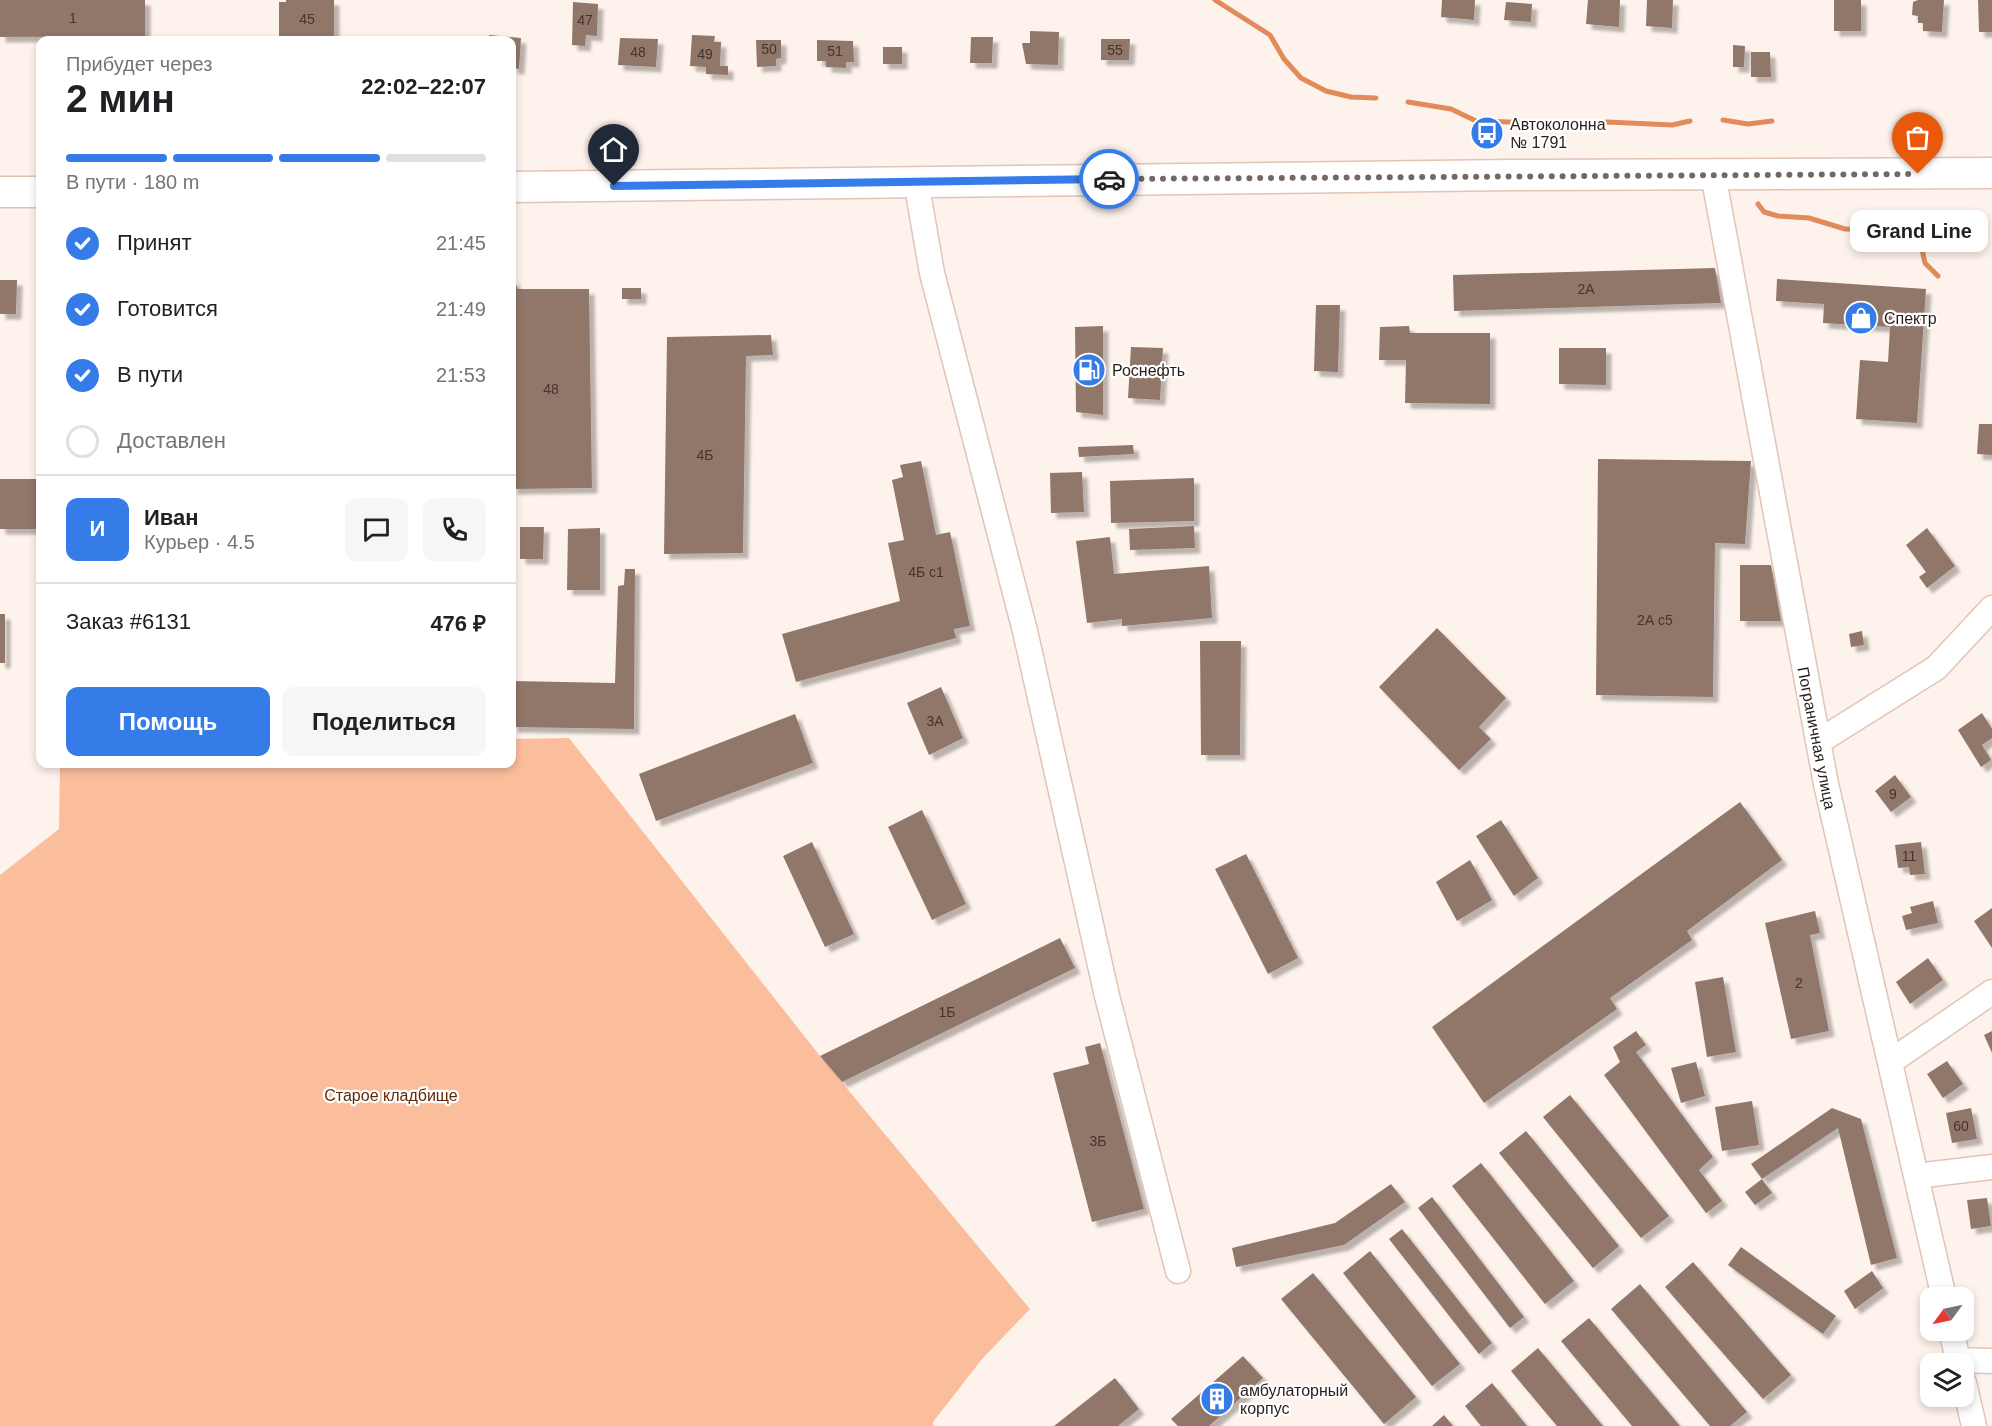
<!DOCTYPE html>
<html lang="ru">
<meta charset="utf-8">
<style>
body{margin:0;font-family:Helvetica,sans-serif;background:#f6f6f6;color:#202124;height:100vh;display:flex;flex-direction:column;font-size:22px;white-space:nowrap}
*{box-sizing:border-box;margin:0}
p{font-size:20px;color:#757577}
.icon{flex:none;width:33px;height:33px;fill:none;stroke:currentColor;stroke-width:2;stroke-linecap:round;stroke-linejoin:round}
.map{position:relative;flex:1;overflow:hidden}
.side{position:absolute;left:36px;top:36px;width:480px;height:732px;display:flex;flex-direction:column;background:#fff;border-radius:12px;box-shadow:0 3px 9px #0003}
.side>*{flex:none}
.needle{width:39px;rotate:237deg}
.controls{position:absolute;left:1920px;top:1287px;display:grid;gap:12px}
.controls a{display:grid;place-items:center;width:54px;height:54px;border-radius:12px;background:#fff;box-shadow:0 3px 9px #0003;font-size:30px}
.pin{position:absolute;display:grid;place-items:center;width:51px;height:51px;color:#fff;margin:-62px -26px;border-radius:50% 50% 50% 0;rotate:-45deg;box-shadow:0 0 6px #0007}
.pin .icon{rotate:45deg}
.courier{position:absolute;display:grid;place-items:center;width:60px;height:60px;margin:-30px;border:4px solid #367ce9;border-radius:50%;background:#fff;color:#222;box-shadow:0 2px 8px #0007}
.bubble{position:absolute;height:42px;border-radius:12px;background:#fff;box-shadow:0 3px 9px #0003;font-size:20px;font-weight:700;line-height:42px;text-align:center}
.headline em{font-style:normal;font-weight:700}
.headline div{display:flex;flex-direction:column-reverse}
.headline{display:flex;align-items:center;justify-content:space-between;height:102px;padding:0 30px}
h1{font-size:39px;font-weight:700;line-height:45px}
.bar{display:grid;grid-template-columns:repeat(4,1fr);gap:9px 6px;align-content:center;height:72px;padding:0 30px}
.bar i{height:8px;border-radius:4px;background:#e0e0e0}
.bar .current{background:#367ce9}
.bar p{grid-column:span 4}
.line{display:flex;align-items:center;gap:15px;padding:0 30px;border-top:2px solid #e0e0e0}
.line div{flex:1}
.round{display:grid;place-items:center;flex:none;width:63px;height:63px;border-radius:12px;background:#f6f6f6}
ol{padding:0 30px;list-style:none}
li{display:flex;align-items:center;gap:18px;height:66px}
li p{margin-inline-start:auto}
li .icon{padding:6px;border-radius:50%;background:#367ce9;color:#fff;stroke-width:4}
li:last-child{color:#757577}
li i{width:33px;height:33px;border:3px solid #e0e0e0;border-radius:50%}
.cta{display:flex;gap:12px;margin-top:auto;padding:12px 30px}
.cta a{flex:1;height:69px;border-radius:12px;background:#367ce9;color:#fff;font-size:24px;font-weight:700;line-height:69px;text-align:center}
.cta a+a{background:#f6f6f6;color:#202124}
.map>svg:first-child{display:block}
.green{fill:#fbbe9d}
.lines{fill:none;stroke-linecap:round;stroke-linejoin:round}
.stream{stroke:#e28b5a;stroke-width:5}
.building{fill:#91776a;filter:url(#shadow)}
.minor-casing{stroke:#e1c4b5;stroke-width:27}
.major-casing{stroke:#e1c4b5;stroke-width:33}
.minor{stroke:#fff;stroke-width:24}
.major{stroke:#fff;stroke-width:30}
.done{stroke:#746863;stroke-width:6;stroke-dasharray:0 10.8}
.route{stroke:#367ce9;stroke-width:8}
.labels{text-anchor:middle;stroke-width:4.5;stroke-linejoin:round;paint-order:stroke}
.number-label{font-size:14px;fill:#43342d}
.poi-label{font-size:16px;fill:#291e19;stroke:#fff;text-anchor:start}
.street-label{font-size:16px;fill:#291e19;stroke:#fff}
.park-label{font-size:16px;fill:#612a02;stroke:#fff}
</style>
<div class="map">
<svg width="1992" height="1426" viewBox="0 0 1992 1426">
<defs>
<filter id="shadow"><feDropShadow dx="5.5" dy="5.5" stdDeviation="1.5" flood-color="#0004"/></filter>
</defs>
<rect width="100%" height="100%" fill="#fef2ec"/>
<path class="green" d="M569 738 820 1056 1030 1309 982 1359 933 1422V1426H0V875L59 829 60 764H512V739Z"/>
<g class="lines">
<path class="stream" d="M1215 0 1270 35 1284 59 1301 78 1326 91 1351 97 1376 98
M1408 102 1451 109 1476 121 1543 123 1574 127 1607 122 1672 125 1690 121
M1723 120 1748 124 1772 121
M1758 204 1764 212 1778 216 1809 218 1845 229 1875 230 1892 239 1921 245 1925 263 1938 276"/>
</g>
<path class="building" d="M0 0H145V36L0 37Z
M286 0H334V36H279V2H286Z
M1442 0H1475L1474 20 1441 17Z
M1588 0H1620L1619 27 1586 24Z
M1647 0H1673L1672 28 1646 26Z
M1834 0H1861V31H1834Z
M1918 0H1944L1942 32 1923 31V23H1918V16L1912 15 1913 2Z
M1978 0H1992V32H1979Z
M573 2 598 4 597 36 586 35 585 46 572 45Z
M1506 2 1532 4 1531 22 1504 20Z
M1030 31 1059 32 1058 65 1026 64 1022 43H1030Z
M489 35 521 38 519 69 512 68V40H489Z
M692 35 715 36 714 42H721L720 66H728V75L706 74V67L690 66Z
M971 37H993L992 63H970Z
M620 38 658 39 656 67 618 65Z
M1101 39H1130L1129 60H1101Z
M756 40H781V58L776 59V66L757 67Z
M817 40 853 41 854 62H846V68L826 67V61H817Z
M1733 45 1745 46 1744 67H1733Z
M883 47H902V64H883Z
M1751 52H1770L1771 77H1751Z
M1899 210H1932V231H1899Z
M1715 268 1721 303 1454 311 1453 275Z
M512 277 518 289H589L592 488 512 489Z
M1777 279 1926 289 1917 423 1856 419 1860 360 1888 362 1890 327 1823 323 1824 304 1776 301Z
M0 280H17L16 314H0Z
M622 288H641V299H622Z
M1316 305H1340L1338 372 1314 371Z
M1103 326V415L1076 412 1075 327Z
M1409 326 1410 333H1490V404L1405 403 1406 360H1379L1380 327Z
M771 335 773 355 746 356 743 553 664 554 667 337Z
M1131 347 1163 348 1160 400 1128 398Z
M1559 348H1606V385L1559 384Z
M1979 424H1992V455L1977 454Z
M1133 445 1134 454 1079 457 1078 447Z
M1598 459 1751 461 1745 544 1715 543 1713 697 1596 695Z
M921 461 936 535 950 532 970 626 954 629 956 638 796 682 782 634 900 601 888 543 904 540 892 480 903 477 900 465Z
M1082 472 1084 512 1051 513 1050 473Z
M1194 478V521L1111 523 1110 481Z
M0 479H40V529H0Z
M1194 526 1195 548 1130 550 1129 529Z
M520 527H544L543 559H520Z
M600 528V590H567L568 529Z
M1927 528 1955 566 1927 588 1919 577 1926 572 1906 545Z
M1110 537 1114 574 1209 566 1212 618 1122 626V619L1087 623 1076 541Z
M1740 565H1771L1781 621H1740Z
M625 569H635L634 729 512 727V681L615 683 618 586 624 585Z
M0 614H5V663H0Z
M1437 628 1506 698 1479 727 1491 739 1459 770 1379 687Z
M1862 631 1864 645 1851 647 1849 634Z
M1200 641H1241L1240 755H1201Z
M941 687 963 738 929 755 907 703Z
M1982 713 1992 729V738L1982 745 1991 760 1981 767 1958 730Z
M795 714 813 763 656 821 639 774Z
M1895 775 1911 797 1891 812 1875 791Z
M1740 802 1782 860 1687 931 1692 940 1610 998 1617 1009 1484 1103 1432 1027Z
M922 810 966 904 932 920 888 827Z
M1501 820 1538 878 1514 896 1476 836Z
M812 842 854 934 825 947 783 856Z
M1921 842 1925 874 1910 875 1909 867 1898 868 1895 845Z
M1246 854 1298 958 1268 974 1215 869Z
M1470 860 1492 900 1457 921 1436 882Z
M1933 901 1938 923 1906 930 1902 916 1912 913 1910 907Z
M1992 908V948L1974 921Z
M1815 911 1820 933 1810 935 1829 1031 1791 1039 1765 923Z
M1060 938 1075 968 842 1082 820 1056Z
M1928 958 1943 980 1910 1004 1896 982Z
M1723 977 1736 1052 1707 1057 1695 982Z
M1636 1031 1646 1045 1636 1052 1713 1157 1699 1170 1722 1201 1706 1213 1604 1075 1620 1062 1613 1047Z
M1992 1031V1053L1984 1035Z
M1100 1043 1144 1209 1092 1222 1053 1073 1089 1064 1085 1047Z
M1947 1061 1963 1084 1943 1098 1927 1074Z
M1696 1062 1705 1096 1681 1103 1671 1068Z
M1570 1095 1669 1216 1641 1238 1543 1117Z
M1752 1101 1759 1145 1722 1151 1715 1107Z
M1832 1108 1861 1119 1897 1258 1871 1265 1838 1128 1762 1179 1772 1193 1755 1205 1745 1192 1762 1179 1751 1164Z
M1971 1108 1977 1139 1952 1143 1946 1113Z
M1526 1131 1619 1246 1593 1268 1499 1153Z
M1481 1163 1574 1281 1545 1304 1452 1186Z
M1391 1184 1405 1202 1344 1245 1236 1267 1232 1248 1335 1223Z
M1432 1197 1524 1317 1510 1328 1418 1208Z
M1987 1198 1991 1226 1971 1229 1967 1200Z
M1402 1229 1492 1343 1479 1354 1389 1239Z
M1741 1247 1836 1316 1823 1334 1728 1265Z
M1370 1251 1460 1364 1432 1386 1343 1273Z
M1693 1262 1791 1375 1763 1399 1665 1287Z
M1872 1271 1883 1288 1855 1309 1844 1291Z
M1313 1273 1416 1397 1384 1424 1281 1299Z
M1640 1284 1747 1412 1730 1426H1710L1611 1309Z
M1589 1318 1680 1426H1632L1561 1341Z
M1538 1348 1603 1426H1557L1511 1371Z
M1243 1356 1263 1378 1209 1426H1178L1171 1419Z
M1115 1378 1139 1409 1118 1426H1054Z
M1492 1383 1527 1426H1481L1465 1406Z
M1444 1415 1453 1426H1432Z"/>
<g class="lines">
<g class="minor-casing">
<path id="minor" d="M1713 174 1826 784 1944 1298
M916 181 932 273 1025 631 1107 996 1178 1271
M1818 742 1936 668 1992 608
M1890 1062 1992 992
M1916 1176 1992 1167
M1951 1330 1959 1364
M1958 1360 1992 1361
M1964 1383 1974 1426"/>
</g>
<g class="major-casing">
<path id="major" d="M512 187 1512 175 1992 173
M0 192H40"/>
</g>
<use href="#minor" class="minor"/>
<use href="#major" class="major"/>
</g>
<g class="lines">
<path class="done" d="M1109 179 1918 174"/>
<path class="route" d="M614 186 1109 179"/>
</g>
<defs>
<g id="bus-disc" transform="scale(1.725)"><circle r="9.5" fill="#367ce9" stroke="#fff"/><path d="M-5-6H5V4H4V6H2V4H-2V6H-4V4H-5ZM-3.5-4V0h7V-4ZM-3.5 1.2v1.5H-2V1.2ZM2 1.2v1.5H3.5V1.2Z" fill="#fff"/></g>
<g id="shop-disc" transform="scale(1.725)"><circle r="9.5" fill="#367ce9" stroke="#fff"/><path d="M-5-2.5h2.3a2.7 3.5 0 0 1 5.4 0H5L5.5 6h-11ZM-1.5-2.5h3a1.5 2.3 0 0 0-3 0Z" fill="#fff"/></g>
<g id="fuel-disc" transform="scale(1.725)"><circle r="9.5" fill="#367ce9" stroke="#fff"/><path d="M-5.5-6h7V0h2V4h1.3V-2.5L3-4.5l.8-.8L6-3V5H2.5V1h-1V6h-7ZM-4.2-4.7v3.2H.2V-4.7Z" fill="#fff"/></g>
<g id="building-disc" transform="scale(1.725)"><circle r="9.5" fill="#367ce9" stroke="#fff"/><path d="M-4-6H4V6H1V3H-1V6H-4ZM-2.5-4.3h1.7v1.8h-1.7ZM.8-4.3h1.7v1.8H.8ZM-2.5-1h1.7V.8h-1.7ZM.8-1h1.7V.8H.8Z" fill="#fff"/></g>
</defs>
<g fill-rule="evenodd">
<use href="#bus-disc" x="1487" y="133"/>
<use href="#shop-disc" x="1861" y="318"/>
<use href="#fuel-disc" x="1089" y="370"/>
<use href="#building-disc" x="1217" y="1399"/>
</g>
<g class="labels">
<g class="number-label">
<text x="73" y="23">1</text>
<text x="307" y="24">45</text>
<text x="585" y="25">47</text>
<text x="769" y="54">50</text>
<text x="1115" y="55">55</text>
<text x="835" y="56">51</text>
<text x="638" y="57">48</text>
<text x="705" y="59">49</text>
<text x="1586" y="294">2А</text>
<text x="551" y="394">48</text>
<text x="705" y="460">4Б</text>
<text x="926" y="577">4Б с1</text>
<text x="1655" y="625">2А с5</text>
<text x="935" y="726">3А</text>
<text x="1893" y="799">9</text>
<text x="1909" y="861">11</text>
<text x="1799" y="988">2</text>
<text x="947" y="1017">1Б</text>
<text x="1961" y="1131">60</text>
<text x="1098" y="1146">3Б</text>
</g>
<g class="poi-label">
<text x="1510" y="130">Автоколонна<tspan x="1510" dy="18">№ 1791</tspan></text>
<text x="1884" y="324">Спектр</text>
<text x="1112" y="376">Роснефть</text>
<text x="1240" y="1396">амбулаторный<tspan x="1240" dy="18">корпус</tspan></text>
</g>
<g class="street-label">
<text transform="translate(1817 738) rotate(79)" y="6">Пограничная улица</text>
</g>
<g class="park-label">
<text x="391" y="1101">Старое кладбище</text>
</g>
</g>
</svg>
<div class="controls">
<a><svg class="needle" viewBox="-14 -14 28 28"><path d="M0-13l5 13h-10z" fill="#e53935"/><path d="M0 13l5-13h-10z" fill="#757577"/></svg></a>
<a><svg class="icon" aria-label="layers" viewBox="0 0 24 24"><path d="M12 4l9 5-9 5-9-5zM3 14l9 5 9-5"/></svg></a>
</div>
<div class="pin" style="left:1918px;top:174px;background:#ea580c"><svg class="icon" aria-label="bag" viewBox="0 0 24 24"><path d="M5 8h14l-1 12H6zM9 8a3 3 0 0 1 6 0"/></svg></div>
<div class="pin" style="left:614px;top:186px;background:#1f2937"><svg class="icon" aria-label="home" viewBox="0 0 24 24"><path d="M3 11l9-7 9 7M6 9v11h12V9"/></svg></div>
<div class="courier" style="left:1109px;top:179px"><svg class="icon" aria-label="car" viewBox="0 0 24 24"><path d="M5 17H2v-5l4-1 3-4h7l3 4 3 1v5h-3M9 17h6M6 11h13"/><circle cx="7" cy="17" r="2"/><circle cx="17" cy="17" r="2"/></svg></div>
<div class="bubble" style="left:1850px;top:210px;width:138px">Grand Line</div>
<section class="side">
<div class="headline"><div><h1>2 мин</h1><p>Прибудет через</p></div><em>22:02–22:07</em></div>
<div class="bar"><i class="current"></i><i class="current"></i><i class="current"></i><i></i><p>В пути · 180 m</p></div>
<ol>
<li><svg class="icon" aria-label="check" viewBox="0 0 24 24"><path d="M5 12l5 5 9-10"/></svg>Принят<p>21:45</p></li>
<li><svg class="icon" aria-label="check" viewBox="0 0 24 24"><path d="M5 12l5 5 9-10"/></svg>Готовится<p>21:49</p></li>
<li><svg class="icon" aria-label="check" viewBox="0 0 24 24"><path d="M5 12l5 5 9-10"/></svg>В пути<p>21:53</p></li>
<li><i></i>Доставлен</li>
</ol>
<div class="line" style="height:108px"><b class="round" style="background:#367ce9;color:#fff">И</b><div><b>Иван</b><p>Курьер · 4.5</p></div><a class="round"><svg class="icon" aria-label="chat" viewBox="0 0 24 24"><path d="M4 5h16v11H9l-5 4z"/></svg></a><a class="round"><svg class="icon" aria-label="phone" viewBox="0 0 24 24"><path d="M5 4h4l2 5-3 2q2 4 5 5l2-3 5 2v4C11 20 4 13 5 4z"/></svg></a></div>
<div class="line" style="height:78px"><div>Заказ #6131</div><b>476 ₽</b></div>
<div class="cta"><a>Помощь</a><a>Поделиться</a></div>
</section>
</div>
